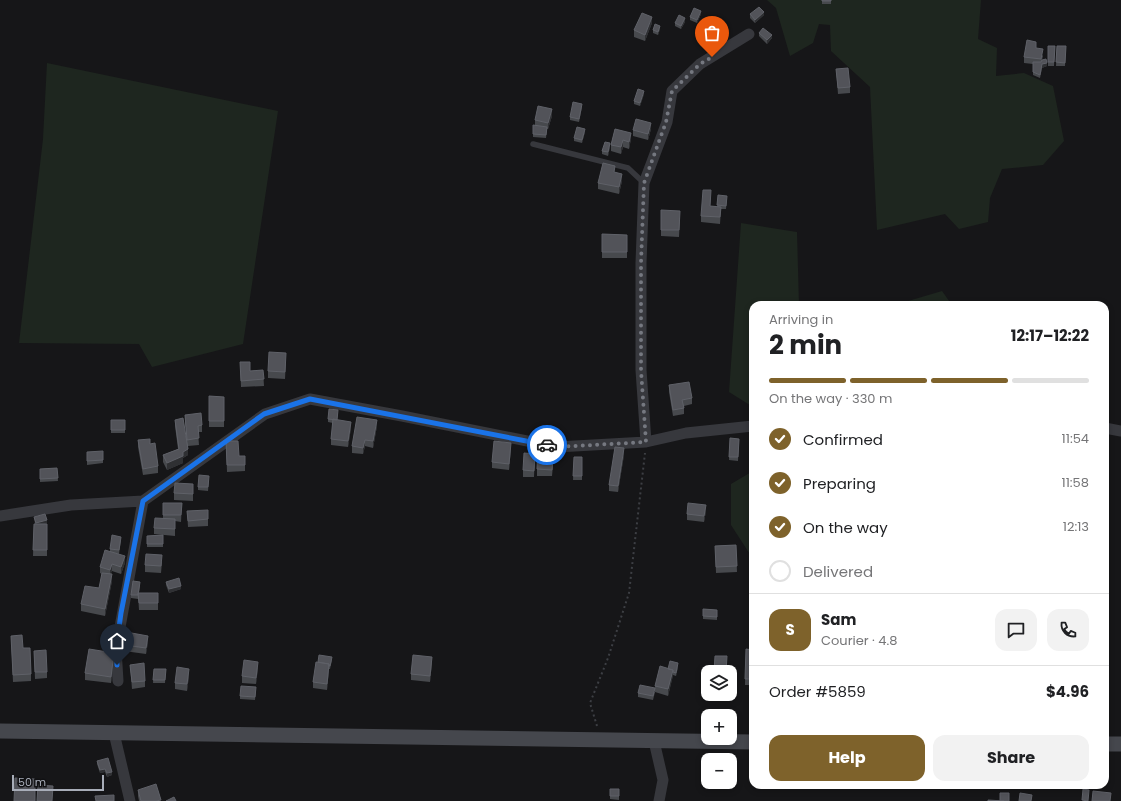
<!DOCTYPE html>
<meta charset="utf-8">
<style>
body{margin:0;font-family:Poppins,sans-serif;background:#f2f2f2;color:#202124;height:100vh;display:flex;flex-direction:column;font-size:15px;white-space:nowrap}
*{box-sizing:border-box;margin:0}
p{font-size:13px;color:#757577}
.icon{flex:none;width:22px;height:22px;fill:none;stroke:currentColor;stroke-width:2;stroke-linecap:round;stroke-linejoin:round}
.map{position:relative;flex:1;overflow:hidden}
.drawer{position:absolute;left:749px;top:301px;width:360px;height:488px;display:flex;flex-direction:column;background:#fff;border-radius:12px;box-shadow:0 2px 6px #0003}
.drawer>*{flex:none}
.controls{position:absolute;left:701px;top:665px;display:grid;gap:8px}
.controls a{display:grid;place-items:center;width:36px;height:36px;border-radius:8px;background:#fff;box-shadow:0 2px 6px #0003;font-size:20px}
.scale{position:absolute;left:12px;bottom:10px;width:92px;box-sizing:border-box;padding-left:4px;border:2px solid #a8adb8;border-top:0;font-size:11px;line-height:14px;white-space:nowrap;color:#a8adb8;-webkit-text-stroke:3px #111113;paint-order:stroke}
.pin{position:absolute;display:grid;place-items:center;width:34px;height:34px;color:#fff;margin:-41px -17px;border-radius:50% 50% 50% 0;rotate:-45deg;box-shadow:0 0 4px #0007}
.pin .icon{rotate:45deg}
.courier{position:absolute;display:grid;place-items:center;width:40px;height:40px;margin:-20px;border:3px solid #1a73e8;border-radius:50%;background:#fff;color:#222;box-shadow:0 1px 5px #0007}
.summary em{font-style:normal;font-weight:700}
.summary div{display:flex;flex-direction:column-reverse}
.summary{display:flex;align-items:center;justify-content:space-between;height:68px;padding:0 20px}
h1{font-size:26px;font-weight:700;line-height:30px}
.bar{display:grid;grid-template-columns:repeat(4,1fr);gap:6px 4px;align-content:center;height:48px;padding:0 20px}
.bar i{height:5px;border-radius:3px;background:#e0e0e0}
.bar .current{background:#7e622b}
.bar p{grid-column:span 4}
.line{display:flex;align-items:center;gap:10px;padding:0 20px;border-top:1px solid #e0e0e0}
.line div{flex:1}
.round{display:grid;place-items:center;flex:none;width:42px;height:42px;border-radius:12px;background:#f2f2f2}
ol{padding:0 20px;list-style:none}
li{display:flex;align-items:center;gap:12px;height:44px}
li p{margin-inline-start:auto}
li .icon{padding:4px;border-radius:50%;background:#7e622b;color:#fff;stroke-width:4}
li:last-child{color:#757577}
li i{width:22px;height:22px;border:2px solid #e0e0e0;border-radius:50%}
.button{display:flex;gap:8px;margin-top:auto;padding:8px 20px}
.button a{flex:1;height:46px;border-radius:12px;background:#7e622b;color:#fff;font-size:16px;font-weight:700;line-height:46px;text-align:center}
.button a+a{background:#f2f2f2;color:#202124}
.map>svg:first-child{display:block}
.green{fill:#1e261f}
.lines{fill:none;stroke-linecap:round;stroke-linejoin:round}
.path{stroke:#3d3f44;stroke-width:2;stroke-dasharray:2 3;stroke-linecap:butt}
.lane{stroke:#37383d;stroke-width:5.5}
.street{stroke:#37383d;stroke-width:11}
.secondary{stroke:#45474d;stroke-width:15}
.wall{fill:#47494d}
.shaded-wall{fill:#2f3033}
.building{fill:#525359;stroke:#5f6168}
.done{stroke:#757880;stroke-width:4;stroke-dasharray:0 7.2}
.route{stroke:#1a73e8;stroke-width:5}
</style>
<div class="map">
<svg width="1121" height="801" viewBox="0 0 1121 801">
<rect width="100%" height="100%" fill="#161618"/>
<path class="green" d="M767 0H981L978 39 997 48 996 76 1024 73 1053 86 1064 141 1043 165 1002 169 990 198 988 222 959 229 945 214 877 230 870 87 831 51 830 25 819 24 813 43 790 56 776 8Z
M47 63 278 111 243 344 152 367 139 344 19 343 43 139Z
M741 223 797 232 799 305H753V407L729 392Z
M942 291 952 305H898V304Z
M753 471V559L731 525V484Z"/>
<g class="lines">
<path class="path" d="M597 726 590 703 608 658 629 593 645 453"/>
<path class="lane" d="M533 144 628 168 644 183"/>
<path class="street" d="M1105 428 1121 431
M646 442 641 370V263L644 183 667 122 672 91 700 64 749 34
M0 516 71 505 143 501 265 414 310 399 402 416 557 447 646 442 686 433 753 426
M118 681 116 649 143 501
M114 733 130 801
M654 741 663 780 659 801"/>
<path class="secondary" d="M0 731 753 742
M1105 744H1121"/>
</g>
<path class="wall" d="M822 0H831V4H822Z
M701 14 697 23 690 20V17Z
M750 14 764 15 755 23 750 18Z
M685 22 681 29 675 26V23Z
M652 23 645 41 634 37V30Z
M660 29 658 35 653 33V30Z
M759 33 772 38 767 44 759 36Z
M1048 46H1055L1054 66H1048Z
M1057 46H1066L1065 66H1056Z
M1036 48 1043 56 1042 60 1047 66 1042 68 1040 78 1033 75V64L1024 63V57Z
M836 69 850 87V93L838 94Z
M644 94 640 106 634 104V101Z
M582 107 579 122 570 120V117Z
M552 116 548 129H547L546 138 533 137V134L535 126V120Z
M615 129 631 139 629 149 623 147 621 154 611 151V145Z
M651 129 648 140 633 136V130Z
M585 132 582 143 574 141V138Z
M610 147 608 156 602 154V151Z
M615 173 622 181 619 194 598 189V183Z
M718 195 727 199 726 209H721L720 224 701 222V216L711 197 710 206 717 207Z
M661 210 680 218 679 237 661 236Z
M602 234 627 235V258H602Z
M286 360 285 379 268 378V371Z
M240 362 250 371 263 370 264 386 241 387Z
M669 385 692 398V404L684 406V414L673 416 669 392Z
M209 396 224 397V427H209Z
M338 413 337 420 351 428 348 447 331 445V439L333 423 328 422V419Z
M185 415 202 425V432H198L199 445 188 446V455L183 458V463L167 470 163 462V455L178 449 175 426V420L187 442 185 422Z
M111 420H125V433H111Z
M377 426 373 448 365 446 363 454 352 453V446Z
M730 438 739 439 738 461 729 460Z
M138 440 150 444 158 466V473L143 475 138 447Z
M226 441 239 456H245V471L227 472Z
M511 449 509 470 492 468V462Z
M535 454 534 477H523V470Z
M554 454 552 476H537V469Z
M87 455 103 460V463L87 465Z
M624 455 618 492 609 491V485Z
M574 457H582V480H573Z
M57 468 58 481 40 482V469Z
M209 479 208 491 198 490V487Z
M193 491V501L174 500V493Z
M163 503H182L181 522 175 521V536L154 534V528L163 518Z
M187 511 208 519V526L188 527Z
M706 511 704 522 687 520V514Z
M34 517 47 523 44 524H47V556H33L34 524H35Z
M163 535V547H147V536Z
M121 540 119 554 114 553 125 563 121 574 112 571 110 574 112 581 105 616 81 611V604L99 588 102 574 100 573V567L110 551V549Z
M736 545 737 572 716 573 715 546Z
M162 562 161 573 145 572V565Z
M166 582 181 589 169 593 166 585Z
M140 585 139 593H158V610H139L138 595V599L131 598V595Z
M703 609 717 610V620L703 619Z
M11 636 23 648 31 674V681L13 682Z
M148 642 146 654 124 651V645Z
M746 649 753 650V677L752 685H745Z
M34 651 47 672V678L35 679Z
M114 659 111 683 85 680V673Z
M332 660 330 669H329L327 690 313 688V682L318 662Z
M432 663 430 682 411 680V674Z
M130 665 145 681V687L132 689Z
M678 667 676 676 673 675 668 696 655 692V686Z
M258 668 256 684 242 683V676Z
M154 669H166L165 683H153Z
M189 676 187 691 175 689V683Z
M256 690 255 700 240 699V696Z
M655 692 653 700 638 697V693Z
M712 694H725V695H712Z
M97 761 112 775 107 777 105 772 100 773 97 764Z
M610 789H619V800L610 799Z
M138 790 161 801H139L138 796Z"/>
<path class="shaded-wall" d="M701 11V14L697 23V20Z
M764 12V15L755 23V20Z
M652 17V23L645 41V35Z
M685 18V22L681 29V26Z
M660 26V29L658 35V32Z
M772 35V38L767 44V40Z
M1047 63V66L1042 68 1040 78 1042 64Z
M644 91V94L640 106V103Z
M582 104V107L579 122V119Z
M552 109V116L548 129V123Z
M651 123V129L648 140V134Z
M585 129V132L582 143V140Z
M631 133V139L629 149V142Z
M623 140V147L621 154V147Z
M610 143V147L608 156V152Z
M622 174V181L619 194V187Z
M377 420V426L373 448V441Z
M351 422V428L348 447V441Z
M365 440V446L363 454V448Z
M511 443V449L509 470V464Z
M624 448V455L618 492V486Z
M188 449V455L183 458V463L167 470V463L183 452Z
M706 505V511L704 522V516Z
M47 520V523L36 527V523Z
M125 556V563L121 574V567Z
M112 564V571L110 576V570Z
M112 574V581L105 616V609Z
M181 586V589L169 593V589Z
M148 636V642L146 654V648Z
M114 653V659L111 683V677Z
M432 657V663L430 682V676Z
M258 662V668L256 684V678Z
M678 663V667L676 676V673Z
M329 664V671L327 690V684Z
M189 669V676L187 691V684Z
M673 670V676L668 696V689Z
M105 769V772L100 773V770Z
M112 772V775L107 777V773Z"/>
<path class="building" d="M822 0H831V1H822Z
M759 7 764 12 755 20 750 14Z
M694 8 701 11 697 20 690 17Z
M642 13 652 17 645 35 634 30Z
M679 15 685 18 681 26 675 23Z
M655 24 660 26 658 32 653 30Z
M763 28 772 35 767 40 759 33Z
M1027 40 1036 42V48L1043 49 1041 59 1024 57Z
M1048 46H1055L1054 62H1048Z
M1057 46H1066L1065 63 1056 62Z
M1046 59 1047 63 1042 64 1040 75 1033 72V62H1041L1042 60Z
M848 68 850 87 838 88 836 69Z
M638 89 644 91 640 103 634 101Z
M573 102 582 104 579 119 570 117Z
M538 106 552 109 548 123 535 120Z
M636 119 651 123 648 134 633 130Z
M533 125 547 127 546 135 533 134Z
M577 127 585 129 582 140 574 138Z
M615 129 631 133 629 142 623 140 621 147 611 145Z
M605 142 610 143 608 152 602 151Z
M603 163 615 166 614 172 622 174 619 187 598 183Z
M703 190H711L710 206 721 207 720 217 701 216Z
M718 195 727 196 726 206 717 205Z
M661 210 680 211 679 230H661Z
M602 234 627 235V252H602Z
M269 352 286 353 285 372 268 371Z
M240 362H250V371L263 370 264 379 241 381Z
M689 382 692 398 682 400 684 408 673 410 669 385Z
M209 396 224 397V421H209Z
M329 409 338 410 337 420 328 419Z
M201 413 202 425 198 426 199 438 187 440 185 415Z
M357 417 377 420 373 441 365 440 363 448 352 446Z
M183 418 188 449 183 452V456L167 463 163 455 179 449 175 420Z
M333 419 351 422 348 441 331 439Z
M111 420H125V430H111Z
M730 438 739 439 738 457H729Z
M150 439V444L155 443 158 466 143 469 138 440Z
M226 441H238L239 456H245V465H227Z
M494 441 511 443 509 464 492 462Z
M538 447 554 448 552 470 537 469Z
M615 447 624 448 618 486 609 485Z
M103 451V460L87 461V452Z
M524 453 535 454 534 471 523 470Z
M574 457H582V476H573Z
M57 468 58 478 40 479V469Z
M199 475 209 476 208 487H198Z
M175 483 193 484V494L174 493Z
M163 503H182L181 515H163Z
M688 503 706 505 704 516 687 514Z
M208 510V519L188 521 187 511Z
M45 514 47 520 36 523 34 517Z
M155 518 175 519V529L154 528Z
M34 524H47V550H33Z
M112 535 121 537 119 550 110 549Z
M163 535V544H147V536Z
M736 545 737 566 716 567 715 546Z
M105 550 125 556 121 567 112 564 110 570 100 567Z
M146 554 162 555 161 566 145 565Z
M102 573 112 574 105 609 81 604 85 586 99 588Z
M179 578 181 586 169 589 166 582Z
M133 581 140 582 138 595H131Z
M138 593H158V603H139Z
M703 609 717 610V617L703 616Z
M126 632 148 636 146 648 124 645Z
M22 635 23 648H30L31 674 13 675 11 636Z
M89 649 114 653 111 677 85 673Z
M746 649 753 650V670L752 679H745Z
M46 650 47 672H35L34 651Z
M319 655 332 657 330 666H329V664L318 662Z
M413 655 432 657 430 676 411 674Z
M715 656H727L726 672H714Z
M244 660 258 662 256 678 242 676Z
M670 661 678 663 676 673 673 672V670L668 669Z
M316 662 329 664 327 684 313 682Z
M144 663 145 681 132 682 130 665Z
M660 666 673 670 668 689 655 686Z
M177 667 189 669 187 684 175 683Z
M154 669H166L165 680H153Z
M640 685 655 688 653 696 638 693Z
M241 686 256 687 255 697 240 696Z
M108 758 112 772 107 773 105 769 100 770 97 761Z
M15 778 35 779V801H14Z
M156 784 161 800 156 801H141L138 790Z
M38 785 53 786 52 801H37Z
M610 789H619V796H610Z
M1083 789 1089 790 1088 801 1082 800Z
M1093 791 1111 793 1110 801H1092Z
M1000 793H1009V801H1000Z
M1020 793 1032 795 1031 801H1019Z
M114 795V801H96L95 796Z
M174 797 176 801H166Z
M988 800 1004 801H988Z"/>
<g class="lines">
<path class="done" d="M547 445 557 447 646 442 641 370V263L644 183 666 122 672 91 700 64 712 57"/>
<path class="route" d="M117 665 116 649 121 613 143 501 264 414 310 399 547 445"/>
</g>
</svg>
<div class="controls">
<a><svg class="icon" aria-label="layers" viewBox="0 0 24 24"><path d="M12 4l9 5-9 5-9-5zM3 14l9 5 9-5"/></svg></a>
<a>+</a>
<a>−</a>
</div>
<div class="scale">50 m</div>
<div class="pin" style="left:712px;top:57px;background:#ea580c"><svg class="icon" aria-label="bag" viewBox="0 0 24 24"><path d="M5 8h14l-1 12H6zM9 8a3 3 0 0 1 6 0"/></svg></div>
<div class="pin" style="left:117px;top:665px;background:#1f2937"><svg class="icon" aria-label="home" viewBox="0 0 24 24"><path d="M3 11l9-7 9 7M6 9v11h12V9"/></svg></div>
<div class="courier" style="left:547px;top:445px"><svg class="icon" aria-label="car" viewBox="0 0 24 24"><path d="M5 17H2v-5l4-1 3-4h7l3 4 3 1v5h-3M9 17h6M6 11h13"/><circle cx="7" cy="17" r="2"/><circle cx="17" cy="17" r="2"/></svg></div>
<section class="drawer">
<div class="summary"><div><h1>2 min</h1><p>Arriving in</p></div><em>12:17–12:22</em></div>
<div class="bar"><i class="current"></i><i class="current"></i><i class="current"></i><i></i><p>On the way · 330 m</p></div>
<ol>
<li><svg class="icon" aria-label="check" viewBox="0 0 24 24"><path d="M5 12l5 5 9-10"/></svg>Confirmed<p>11:54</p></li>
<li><svg class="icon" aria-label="check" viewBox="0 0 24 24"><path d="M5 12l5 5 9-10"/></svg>Preparing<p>11:58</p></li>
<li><svg class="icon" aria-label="check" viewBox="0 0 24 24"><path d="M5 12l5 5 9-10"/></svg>On the way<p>12:13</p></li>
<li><i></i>Delivered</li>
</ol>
<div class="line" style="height:72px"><b class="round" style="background:#7e622b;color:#fff">S</b><div><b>Sam</b><p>Courier · 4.8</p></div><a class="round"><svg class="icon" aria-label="chat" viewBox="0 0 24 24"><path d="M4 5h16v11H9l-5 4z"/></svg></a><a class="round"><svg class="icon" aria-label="phone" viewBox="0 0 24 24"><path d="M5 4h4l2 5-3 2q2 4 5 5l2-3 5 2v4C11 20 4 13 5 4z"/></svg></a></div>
<div class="line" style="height:52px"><div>Order #5859</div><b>$4.96</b></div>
<div class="button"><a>Help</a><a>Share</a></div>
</section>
</div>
